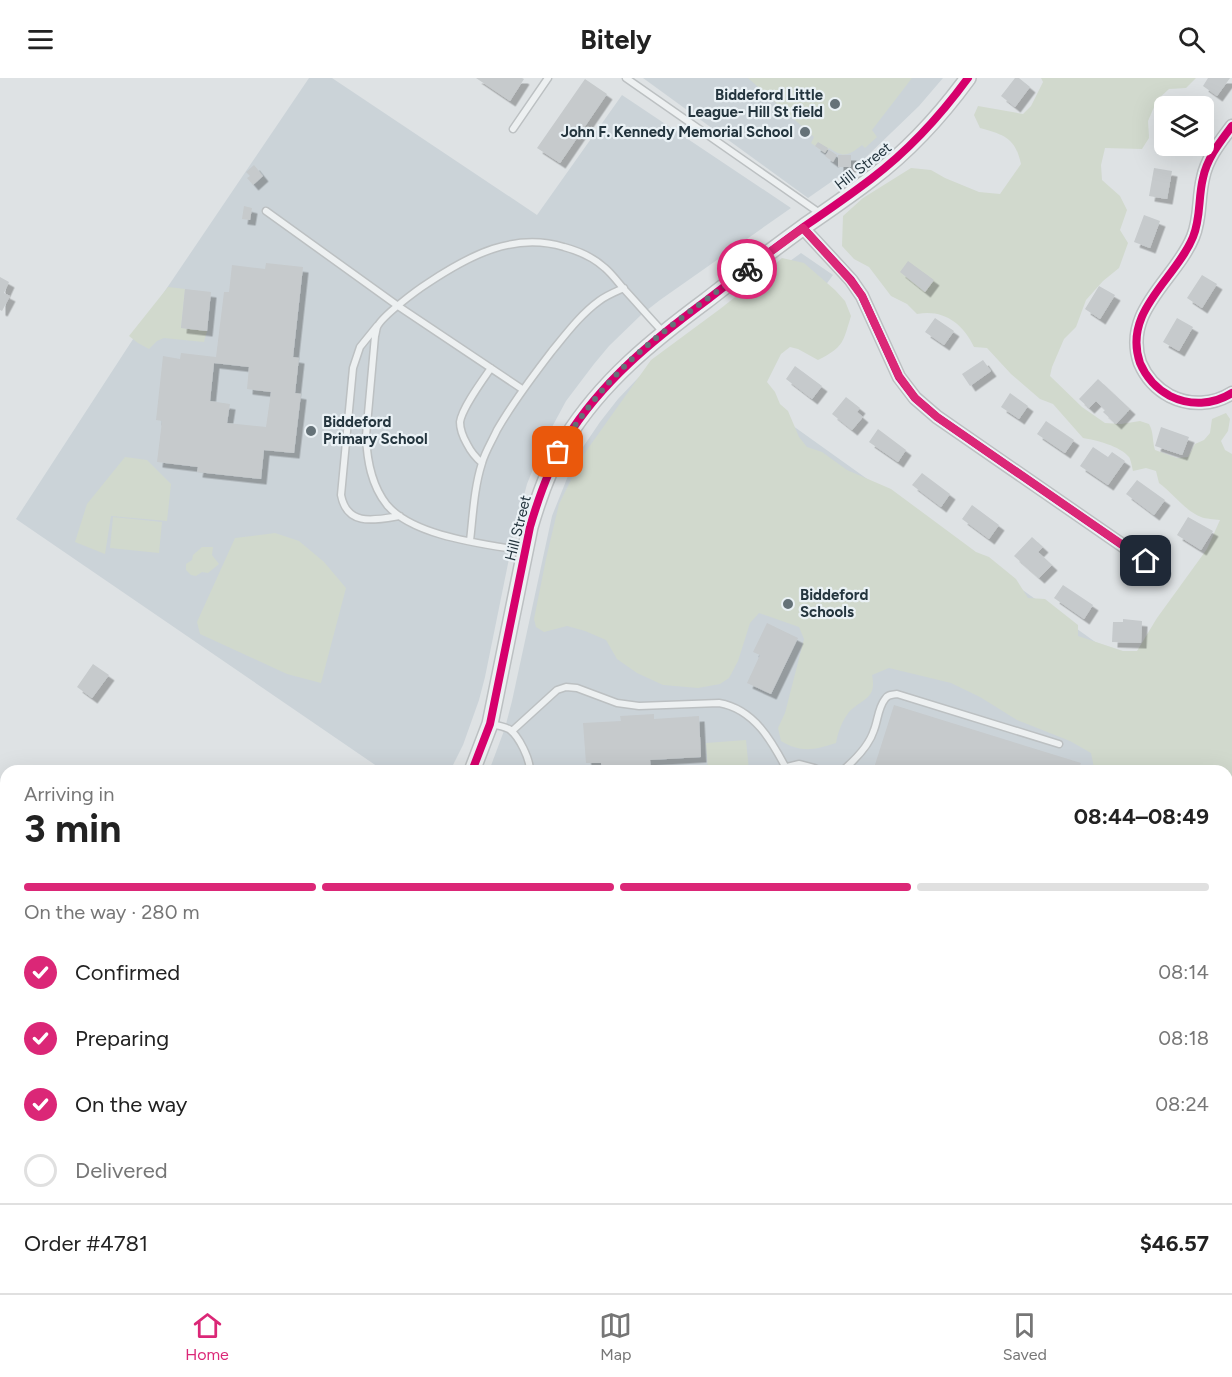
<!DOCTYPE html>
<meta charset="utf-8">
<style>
body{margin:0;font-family:Figtree,sans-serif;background:#f6f6f6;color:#222;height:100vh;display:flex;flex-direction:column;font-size:22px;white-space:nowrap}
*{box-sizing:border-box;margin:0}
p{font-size:20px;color:#767676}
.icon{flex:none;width:33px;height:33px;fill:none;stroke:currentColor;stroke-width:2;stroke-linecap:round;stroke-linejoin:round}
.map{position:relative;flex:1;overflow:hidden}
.side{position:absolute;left:0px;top:687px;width:1233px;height:528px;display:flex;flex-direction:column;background:#fff;border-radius:18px 18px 0 0;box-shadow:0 6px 24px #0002}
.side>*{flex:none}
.controls{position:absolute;left:1154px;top:18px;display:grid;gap:12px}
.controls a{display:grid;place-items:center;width:60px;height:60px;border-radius:9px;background:#fff;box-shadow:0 6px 24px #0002;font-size:30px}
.pin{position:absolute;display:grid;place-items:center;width:51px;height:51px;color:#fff;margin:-26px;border-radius:12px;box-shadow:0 3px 9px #0006}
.courier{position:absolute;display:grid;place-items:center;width:60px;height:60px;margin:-30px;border:4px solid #db2777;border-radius:50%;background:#fff;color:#222;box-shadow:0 2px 8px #0007}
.head em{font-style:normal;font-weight:700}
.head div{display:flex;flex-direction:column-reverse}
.head{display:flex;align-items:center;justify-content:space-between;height:102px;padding:0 24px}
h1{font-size:39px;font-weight:700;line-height:45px}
.bar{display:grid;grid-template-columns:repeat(4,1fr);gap:9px 6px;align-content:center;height:72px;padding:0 24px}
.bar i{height:8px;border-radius:4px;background:#e0e0e0}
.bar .active{background:#db2777}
.bar p{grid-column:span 4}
.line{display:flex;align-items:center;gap:15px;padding:0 24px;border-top:2px solid #e0e0e0}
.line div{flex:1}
ol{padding:0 24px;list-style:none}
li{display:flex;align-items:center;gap:18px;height:66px}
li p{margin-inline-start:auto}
li .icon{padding:6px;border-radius:50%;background:#db2777;color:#fff;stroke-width:4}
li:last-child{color:#767676}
li i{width:33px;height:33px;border:3px solid #e0e0e0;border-radius:50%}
header{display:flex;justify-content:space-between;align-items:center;height:78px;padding:0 24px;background:#fff;font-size:27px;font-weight:700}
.tabs{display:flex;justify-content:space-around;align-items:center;height:84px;border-top:2px solid #e0e0e0;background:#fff;font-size:16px;color:#767676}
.tabs a{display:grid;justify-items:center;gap:3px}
.tabs .active{color:#db2777}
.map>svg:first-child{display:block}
.built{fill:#cbd3d8}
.green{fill:#d1d9cd}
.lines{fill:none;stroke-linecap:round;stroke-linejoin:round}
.stream{stroke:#a9c9d2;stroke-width:4}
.building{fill:#c6cacc;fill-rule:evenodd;filter:url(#shadow)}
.service-casing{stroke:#bcc0c2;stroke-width:9}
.minor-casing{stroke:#bcc0c2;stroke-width:15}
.tertiary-casing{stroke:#bcc0c2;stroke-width:18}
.service{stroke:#edf0f1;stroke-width:6}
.minor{stroke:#edf0f1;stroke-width:12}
.tertiary{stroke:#edf0f1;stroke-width:15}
.cycleway-casing{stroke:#eaf1f5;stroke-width:11}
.cycleway{stroke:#d6006c;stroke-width:8}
.done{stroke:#657278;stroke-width:6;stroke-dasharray:0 10.8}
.route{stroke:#db2777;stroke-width:8}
.poi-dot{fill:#657278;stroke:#eaf1f5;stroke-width:2}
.labels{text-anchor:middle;stroke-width:4.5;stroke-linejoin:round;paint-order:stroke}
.poi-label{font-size:15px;font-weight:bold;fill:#24353e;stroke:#eaf1f5;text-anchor:end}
.street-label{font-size:15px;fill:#24353e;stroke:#eaf1f5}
</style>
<header><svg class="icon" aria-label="menu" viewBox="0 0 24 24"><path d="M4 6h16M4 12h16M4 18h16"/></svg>Bitely<svg class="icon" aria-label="search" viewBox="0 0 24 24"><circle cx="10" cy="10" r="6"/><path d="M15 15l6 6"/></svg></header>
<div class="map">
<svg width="1232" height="1215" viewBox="0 0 1232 1215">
<defs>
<filter id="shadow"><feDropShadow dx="5.5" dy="5.5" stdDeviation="0" flood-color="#0004"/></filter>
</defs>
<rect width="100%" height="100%" fill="#dee2e4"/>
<path class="built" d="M309 0H332L537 137 622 17 791 130 660 222 642 236 609 268 594 286 566 323 544 364 527 406 515 451 485 599 479 622 463 667 450 693H384L16 441 150 235Z
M643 0H943L919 28 864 81 808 120Z
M801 175 833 197 747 315 1133 591 1232 457V830L1227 693H489L505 650 512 623 552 438 570 393 581 372 600 344 618 321 638 300 667 273Z
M141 1209H1029L1025 1215H149Z"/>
<path class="green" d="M748 0H912L872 52 877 59 865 70 862 67C848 78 844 80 829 70L825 75 811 65 814 59Z
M1041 0H1196L1186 10 1169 11 1157 22 1148 43 1149 60 1142 71 1105 70 1101 87 1102 102 1120 118 1127 132 1120 152 1128 165 1119 190 1103 203 1086 222 1076 249 1064 261 1052 289 1050 298 1082 329 1105 345 1121 346 1140 343 1149 346C1154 355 1152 362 1155 372L1177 380 1188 379 1195 366 1204 362 1210 355 1212 341 1226 335 1230 341 1228 353 1221 363 1225 372 1232 376V905L1227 897V693H1100L1094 690 1091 675 1070 663 1017 642 980 619 951 605 889 590 872 597C877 621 863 620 849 634 842 643 838 654 836 665 814 672 801 675 781 663L778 650 785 635 804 561 799 549 759 535 750 545 738 583 729 600 720 606 698 610 663 607 637 595 617 581 606 562 585 553 567 548 544 554 536 549 534 541 546 481 559 426 584 376 651 282 720 231 762 198 782 180 804 185 835 212 845 223 851 238C843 264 844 269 818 282L798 271 790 269 781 276 767 304 775 314 780 326 788 333 799 359 807 369 822 374 847 392 891 411 976 474 989 479 1016 501 1028 520 1045 521 1078 547V558L1123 573H1137L1157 540 1207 471 1220 442C1214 441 1206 441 1201 439 1184 432 1173 415 1159 405L1156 393 1146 390 1133 393C1132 389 1131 382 1129 379 1120 368 1096 362 1083 360L1053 326 1040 321 1011 296 987 270 974 269C963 245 943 231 917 236L907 226 891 218 869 189 854 181 842 168 843 138 863 120 911 90 931 92 945 100 979 114 1000 116 1021 86C1015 59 1004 57 980 50L974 37 978 28 1023 36 1031 28 1043 4Z
M168 209 185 211 181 250 207 253 204 264 164 260 157 263 149 271 138 265 129 258Z
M125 379 147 382 171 406 167 443 111 438 105 476 75 464 87 426Z
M113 439 162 444 159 475 110 470Z
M275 455 299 463 324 484 346 510 321 605 287 596 200 556 197 544 235 460Z
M202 469H213L212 477 219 486 208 495 202 494 196 498 191 497 186 492V486L192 482 193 477Z
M746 662 749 693H708L706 665Z
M1227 953 1232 955V1016L1227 1014Z
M317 1209H419L414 1215H324Z
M720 1209H903L900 1215H719Z
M914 1209H1066L1071 1215H912Z
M1128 1209H1218L1221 1215H1127Z"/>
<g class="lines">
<path class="stream" d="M1227 1098 1232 1094
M1137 1215 1141 1209"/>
</g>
<path class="building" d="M476 0H522L524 1 510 23Z
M1015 0H1019L1030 9 1015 29 1001 18Z
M1208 0H1230L1217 18 1203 8Z
M585 1 607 16 560 85 537 70Z
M818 64 828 70 825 75 815 68Z
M829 72 837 77 833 84 825 78Z
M838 77H851V89H838Z
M254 87 263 98 253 107 247 100 250 98 246 94Z
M1154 90 1172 93 1167 121 1149 118Z
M244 128 252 130 250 142 242 141Z
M1144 137 1160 143 1150 170 1134 164Z
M908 183 934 202 925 214 900 194Z
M266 185 303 189 293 279 299 280 295 315 301 316 294 375 264 372 261 401 197 394 198 389 157 384 162 343 156 342 163 278 180 281 181 275 216 279 224 214H229L232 187 265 191ZM214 285 249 289 247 311 271 314 266 349 227 345 230 326 210 323Z
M1202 197 1217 206 1202 230 1187 220Z
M0 199 9 204 4 215 10 218 2 233 0 232Z
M1099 208 1115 217 1100 241 1085 231Z
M185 211 211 214 207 253 181 250Z
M935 240 954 253 944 267 925 254Z
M1177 240 1193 249 1179 273 1163 264Z
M983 282 991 293 970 308 962 296Z
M795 288 822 308 812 321 786 301Z
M1098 301 1130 331 1116 346 1103 334 1105 332 1096 323 1089 330 1079 321Z
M1010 315 1028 328 1019 341 1001 329Z
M846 319 860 330 857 334 863 339 852 352 832 336Z
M1046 343 1074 362 1065 375 1037 356Z
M1161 349 1189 359 1182 377 1155 368Z
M878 351 906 372 898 384 869 364Z
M1093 369 1108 379 1112 374 1125 383 1108 407 1080 388Z
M922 395 950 416 941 429 912 407Z
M1137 402 1165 422 1154 437 1126 416Z
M972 427 999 447 989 461 962 441Z
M1188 439 1213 453 1201 472 1177 457Z
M1032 459 1043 469 1038 474 1052 487 1039 500 1014 478Z
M1063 507 1093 527 1084 541 1054 520Z
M1123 541 1142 543 1141 565 1112 564 1113 544H1123Z
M767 545 798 560 771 616 747 605 760 577 753 574Z
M93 586 109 597 92 620 77 609Z
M894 627 1081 685 1078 693H873Z
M654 636V641L699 638 701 679 650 682 651 693H602L601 685H586L583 645 621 643 620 638Z
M1227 1034 1232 1037V1048L1227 1055Z
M1232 1152V1184L1227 1191V1160Z
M1104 1209H1124L1119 1215H1099Z"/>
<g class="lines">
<g class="service-casing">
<path id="service" d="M626 0 821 136
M513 51 548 0
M266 133 398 228 522 311
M377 248 360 269 353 290 341 417C347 449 375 442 400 438
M482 385C475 379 471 374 467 366 463 359 460 352 460 344 462 330 482 303 491 290
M470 463C473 437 474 410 482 385 485 374 492 363 497 352 513 324 532 299 552 273 566 256 581 236 599 223 607 217 615 214 624 210
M525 473C485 466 414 459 387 427 371 407 367 382 366 358L375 258C376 255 376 252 377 249 382 238 417 212 428 205 470 177 514 154 564 169 579 173 593 179 605 190 611 195 617 203 623 210 636 224 649 239 663 254
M490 646C496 647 503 648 509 651 519 658 530 681 530 693
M512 653 557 612 566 609 577 610 617 625 639 628 719 625C754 631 772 663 787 692
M842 693C855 682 869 668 874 652 878 642 878 630 885 621 888 616 892 617 897 616L1059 666"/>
</g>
<g class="minor-casing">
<path id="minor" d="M1232 48C1220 64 1207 80 1203 100 1198 120 1201 140 1193 159 1176 201 1122 233 1140 285 1146 299 1157 311 1170 318 1190 328 1213 327 1232 315
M803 150 851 202 862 218 899 299 915 320 937 339 1164 496
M783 693 799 689 814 693
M1227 960 1232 953
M1227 1108 1232 1111"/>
</g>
<g class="tertiary-casing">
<path id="tertiary" d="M472 693 490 646 530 449C539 418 549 389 566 361 602 303 653 262 707 222 739 197 772 172 805 148 827 133 850 117 871 101 908 73 941 37 968 0
M101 1215 106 1209"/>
</g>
<use href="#service" class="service"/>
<use href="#minor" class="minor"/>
<use href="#tertiary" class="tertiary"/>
<g class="cycleway-casing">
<path id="cycleway" d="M1232 48C1220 64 1207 80 1203 100 1198 120 1201 140 1193 159 1176 201 1122 233 1140 285 1146 299 1157 311 1170 318 1190 328 1213 327 1232 315
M803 150 851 202 862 218 899 299 915 320 937 339 1164 496
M472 693 490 646 530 449C539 418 549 389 566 361 602 303 653 262 707 222 739 197 772 172 805 148 827 133 850 117 871 101 908 73 941 37 968 0"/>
</g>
<use href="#cycleway" class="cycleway"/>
</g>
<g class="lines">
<path class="done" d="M558 374C575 346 594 320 617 296 655 256 703 225 747 191"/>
<path class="route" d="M747 191 803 150 850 202 862 218 899 298 915 320 937 339 1146 483"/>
</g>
<g class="poi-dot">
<circle cx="835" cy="26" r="6"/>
<circle cx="805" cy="54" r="6"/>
<circle cx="311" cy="353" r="6"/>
<circle cx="788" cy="526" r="6"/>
</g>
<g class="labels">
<g class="poi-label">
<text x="823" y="22">Biddeford Little<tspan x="823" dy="17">League- Hill St field</tspan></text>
<text x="793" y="59">John F. Kennedy Memorial School</text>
<text x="323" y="349" text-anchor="start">Biddeford<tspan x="323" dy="17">Primary School</tspan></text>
<text x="800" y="522" text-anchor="start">Biddeford<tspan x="800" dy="17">Schools</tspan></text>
</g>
<g class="street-label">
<text transform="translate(863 88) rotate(-38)" y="5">Hill Street</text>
<text transform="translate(518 450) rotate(-76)" y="5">Hill Street</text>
</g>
</g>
</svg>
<div class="controls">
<a><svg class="icon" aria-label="layers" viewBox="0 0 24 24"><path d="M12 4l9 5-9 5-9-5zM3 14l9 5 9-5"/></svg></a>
</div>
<div class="pin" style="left:558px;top:374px;background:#ea580c"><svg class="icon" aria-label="bag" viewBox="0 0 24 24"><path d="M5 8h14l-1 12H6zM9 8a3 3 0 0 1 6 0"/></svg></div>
<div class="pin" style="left:1146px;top:483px;background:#1f2937"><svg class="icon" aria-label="home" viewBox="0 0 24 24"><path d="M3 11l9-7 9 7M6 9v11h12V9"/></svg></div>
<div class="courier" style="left:747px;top:191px"><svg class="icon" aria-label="bike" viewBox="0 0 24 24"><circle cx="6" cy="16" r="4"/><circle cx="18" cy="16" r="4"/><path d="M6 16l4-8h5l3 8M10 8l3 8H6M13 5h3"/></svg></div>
<section class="side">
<div class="head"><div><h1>3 min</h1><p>Arriving in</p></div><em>08:44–08:49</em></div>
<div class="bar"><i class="active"></i><i class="active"></i><i class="active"></i><i></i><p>On the way · 280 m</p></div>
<ol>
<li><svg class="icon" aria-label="check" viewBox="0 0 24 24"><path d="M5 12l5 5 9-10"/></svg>Confirmed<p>08:14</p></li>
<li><svg class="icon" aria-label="check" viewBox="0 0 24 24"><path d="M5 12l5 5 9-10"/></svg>Preparing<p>08:18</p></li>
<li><svg class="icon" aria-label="check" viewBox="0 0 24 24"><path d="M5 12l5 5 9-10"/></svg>On the way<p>08:24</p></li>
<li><i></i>Delivered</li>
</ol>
<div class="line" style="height:78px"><div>Order #4781</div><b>$46.57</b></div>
</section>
</div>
<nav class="tabs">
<a class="active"><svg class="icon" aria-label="home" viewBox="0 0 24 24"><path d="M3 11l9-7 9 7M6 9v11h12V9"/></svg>Home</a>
<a><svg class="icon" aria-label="map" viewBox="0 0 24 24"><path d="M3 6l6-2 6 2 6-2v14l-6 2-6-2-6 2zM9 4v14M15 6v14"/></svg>Map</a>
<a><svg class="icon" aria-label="saved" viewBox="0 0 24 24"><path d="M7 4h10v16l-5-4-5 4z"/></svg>Saved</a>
</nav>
